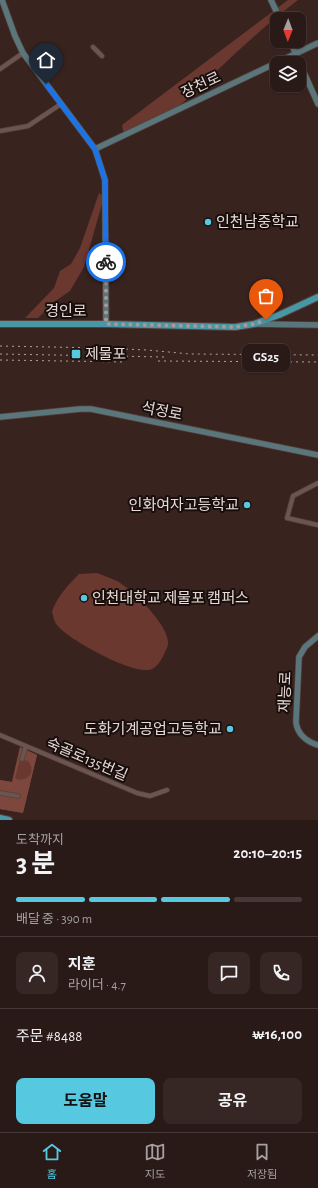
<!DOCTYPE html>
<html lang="ko">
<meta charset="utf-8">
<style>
body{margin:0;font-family:"Alegreya Sans","Noto Sans KR",sans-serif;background:#362724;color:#f1f3f6;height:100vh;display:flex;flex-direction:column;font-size:15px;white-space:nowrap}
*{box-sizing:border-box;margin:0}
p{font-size:13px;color:#a5a1a1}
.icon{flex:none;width:22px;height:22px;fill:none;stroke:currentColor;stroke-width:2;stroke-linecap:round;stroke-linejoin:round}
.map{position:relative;height:820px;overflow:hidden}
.drawer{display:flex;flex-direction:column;background:#2a1a17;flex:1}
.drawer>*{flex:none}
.needle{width:26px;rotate:181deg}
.tools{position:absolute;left:270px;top:12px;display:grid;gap:8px}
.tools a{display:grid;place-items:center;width:36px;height:36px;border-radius:8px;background:#2a1a17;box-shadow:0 1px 3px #0004,0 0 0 1px #463836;font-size:20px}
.pin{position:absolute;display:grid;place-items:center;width:34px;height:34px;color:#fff;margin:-41px -17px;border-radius:50% 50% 50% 0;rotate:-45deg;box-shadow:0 0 4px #0007}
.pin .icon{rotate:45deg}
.courier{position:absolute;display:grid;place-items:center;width:40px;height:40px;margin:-20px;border:3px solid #1a73e8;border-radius:50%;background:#fff;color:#222;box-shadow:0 1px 5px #0007}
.bubble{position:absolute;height:28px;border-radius:8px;background:#2a1a17;box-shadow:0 1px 3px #0004,0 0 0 1px #463836;font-size:13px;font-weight:700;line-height:28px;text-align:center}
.head em{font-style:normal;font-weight:700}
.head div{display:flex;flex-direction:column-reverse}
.head{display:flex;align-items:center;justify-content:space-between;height:68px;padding:0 16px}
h1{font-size:26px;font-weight:700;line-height:30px}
.bar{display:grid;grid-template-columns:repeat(4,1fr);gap:6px 4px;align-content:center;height:48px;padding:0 16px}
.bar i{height:5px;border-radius:3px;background:#463836}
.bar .active{background:#56c9e1}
.bar p{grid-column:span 4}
.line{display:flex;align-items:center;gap:10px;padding:0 16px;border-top:1px solid #463836}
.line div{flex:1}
.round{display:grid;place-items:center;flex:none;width:42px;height:42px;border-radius:8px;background:#362724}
.primary-button{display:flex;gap:8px;margin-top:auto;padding:8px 16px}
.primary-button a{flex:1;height:46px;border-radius:8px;background:#56c9e1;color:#111;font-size:16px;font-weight:700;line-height:46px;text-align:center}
.primary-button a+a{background:#362724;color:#f1f3f6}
.tabs{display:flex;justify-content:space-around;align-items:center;height:56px;border-top:1px solid #463836;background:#2a1a17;font-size:11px;color:#a5a1a1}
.tabs a{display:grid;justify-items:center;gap:2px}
.tabs .active{color:#56c9e1}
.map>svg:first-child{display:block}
.green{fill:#6b382f}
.forest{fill:#7d473d;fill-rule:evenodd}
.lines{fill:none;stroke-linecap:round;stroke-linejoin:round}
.street-casing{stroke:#53413e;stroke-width:5.5}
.secondary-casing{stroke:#53413e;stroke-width:7}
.primary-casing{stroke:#53413e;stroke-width:8}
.street{stroke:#6c544f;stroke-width:4}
.secondary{stroke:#5b767a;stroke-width:5.5}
.primary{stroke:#4997a5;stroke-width:6}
.rail{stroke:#b2a19e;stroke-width:1;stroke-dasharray:2 4;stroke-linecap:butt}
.done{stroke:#aa9996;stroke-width:4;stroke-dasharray:0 7.2}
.route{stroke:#1a73e8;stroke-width:5}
.poi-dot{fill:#56c9e1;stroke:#180f0d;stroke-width:1.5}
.labels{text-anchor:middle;stroke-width:4;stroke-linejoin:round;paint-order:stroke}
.street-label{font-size:15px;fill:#e8d9d6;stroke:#180f0d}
.poi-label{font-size:15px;fill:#e8d9d6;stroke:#180f0d;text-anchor:start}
</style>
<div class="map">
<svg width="318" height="820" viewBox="0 0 318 820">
<rect width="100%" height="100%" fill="#38231f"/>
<path class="green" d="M288 0H298L275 18 240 49 174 111 124 135 122 125Z
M99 193 104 197 84 267 70 291 54 302 38 318H25L54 288 60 271 71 264 80 248Z
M97 573C104 576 111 578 117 581 132 589 170 626 168 644 168 646 166 650 165 652 162 659 158 666 152 669 136 677 67 639 57 625 54 622 53 615 52 611 58 596 67 586 79 574Z
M20 747 37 755 23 813 0 809V780L12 782Z"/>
<path class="forest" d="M20 747 37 755 23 813 0 809V780L12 782ZM20 759 28 761C37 771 27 784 15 778Z"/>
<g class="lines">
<g class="street-casing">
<path id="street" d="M93 47 102 56
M0 69 23 53
M0 131 28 126 61 104
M318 483 293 496 287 518 318 525
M0 735 137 793 150 796 167 790
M22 759 25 749
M0 793 18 796"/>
</g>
<g class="secondary-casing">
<path id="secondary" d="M2 0 15 36 23 53 95 149 105 180 106 324
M271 0 280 19
M290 41 318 104
M95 149 318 43
M254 324 318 325
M0 417 80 409H91L318 455
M318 636 305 647 299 657 296 722C297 734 307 742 318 745"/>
</g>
<g class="primary-casing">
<path id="primary" d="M0 324H106L235 327 254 324 279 315 318 297
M0 818 9 820"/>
</g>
<use href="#street" class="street"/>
<use href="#secondary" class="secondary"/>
<use href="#primary" class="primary"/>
<path class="rail" d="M0 346 101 348 147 350 190 354 318 355
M0 354 164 357
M0 360 126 362
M158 361 318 362"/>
</g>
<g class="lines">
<path class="done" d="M106 262V324L235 327 254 324 266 320"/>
<path class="route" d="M46 84 95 149 105 180 106 262"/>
</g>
<g class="poi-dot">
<circle cx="208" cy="222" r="4"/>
<rect x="71" y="349" width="10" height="10" rx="2"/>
<circle cx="247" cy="505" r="4"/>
<circle cx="84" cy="598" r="4"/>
<circle cx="230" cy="729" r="4"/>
</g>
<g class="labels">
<g class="street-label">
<text transform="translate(201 85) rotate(-25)" y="5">장천로</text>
<text x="66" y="316">경인로</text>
<text transform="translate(162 411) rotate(11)" y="5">석정로</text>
<text transform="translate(285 692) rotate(-88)" y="5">재능로</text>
<text transform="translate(87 759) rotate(23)" y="5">숙골로135번길</text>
</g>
<g class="poi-label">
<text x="216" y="227">인천남중학교</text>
<text x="85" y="359">제물포</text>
<text x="239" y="510" text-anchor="end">인화여자고등학교</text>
<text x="92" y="603">인천대학교 제물포 캠퍼스</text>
<text x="222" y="734" text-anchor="end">도화기계공업고등학교</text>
</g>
</g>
</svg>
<div class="tools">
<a><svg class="needle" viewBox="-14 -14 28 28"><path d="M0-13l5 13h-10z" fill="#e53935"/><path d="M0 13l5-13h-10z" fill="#a5a1a1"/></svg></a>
<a><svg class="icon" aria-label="layers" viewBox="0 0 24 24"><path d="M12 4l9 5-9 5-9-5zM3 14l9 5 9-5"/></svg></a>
</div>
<div class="pin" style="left:266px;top:320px;background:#ea580c"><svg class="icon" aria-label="bag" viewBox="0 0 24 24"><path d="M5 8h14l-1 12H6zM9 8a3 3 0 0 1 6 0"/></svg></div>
<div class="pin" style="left:46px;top:84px;background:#1f2937"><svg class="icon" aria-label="home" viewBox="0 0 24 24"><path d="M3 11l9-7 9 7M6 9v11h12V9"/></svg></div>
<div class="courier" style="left:106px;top:262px"><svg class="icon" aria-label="bike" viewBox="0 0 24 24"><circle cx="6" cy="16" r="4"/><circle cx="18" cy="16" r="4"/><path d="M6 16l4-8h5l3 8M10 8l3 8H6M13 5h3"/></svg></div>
<div class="bubble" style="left:242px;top:344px;width:48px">GS25</div>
</div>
<section class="drawer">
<div class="head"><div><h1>3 분</h1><p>도착까지</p></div><em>20:10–20:15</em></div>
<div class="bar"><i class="active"></i><i class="active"></i><i class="active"></i><i></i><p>배달 중 · 390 m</p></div>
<div class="line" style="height:72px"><a class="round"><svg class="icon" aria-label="person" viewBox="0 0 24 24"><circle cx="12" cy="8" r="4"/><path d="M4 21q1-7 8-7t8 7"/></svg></a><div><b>지훈</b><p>라이더 · 4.7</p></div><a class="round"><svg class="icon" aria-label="chat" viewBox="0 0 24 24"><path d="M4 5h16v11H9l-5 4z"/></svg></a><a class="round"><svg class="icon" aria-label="phone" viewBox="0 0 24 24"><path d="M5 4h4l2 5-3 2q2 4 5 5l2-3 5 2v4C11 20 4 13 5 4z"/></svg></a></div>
<div class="line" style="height:52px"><div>주문 #8488</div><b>₩16,100</b></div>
<div class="primary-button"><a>도움말</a><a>공유</a></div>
</section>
<nav class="tabs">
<a class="active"><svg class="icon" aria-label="home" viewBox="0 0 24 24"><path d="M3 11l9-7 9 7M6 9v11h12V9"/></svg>홈</a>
<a><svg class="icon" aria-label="map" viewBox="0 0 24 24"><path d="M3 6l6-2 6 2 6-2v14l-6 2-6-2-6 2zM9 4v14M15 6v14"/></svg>지도</a>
<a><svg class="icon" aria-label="saved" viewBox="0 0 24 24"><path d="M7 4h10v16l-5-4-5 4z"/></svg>저장됨</a>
</nav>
